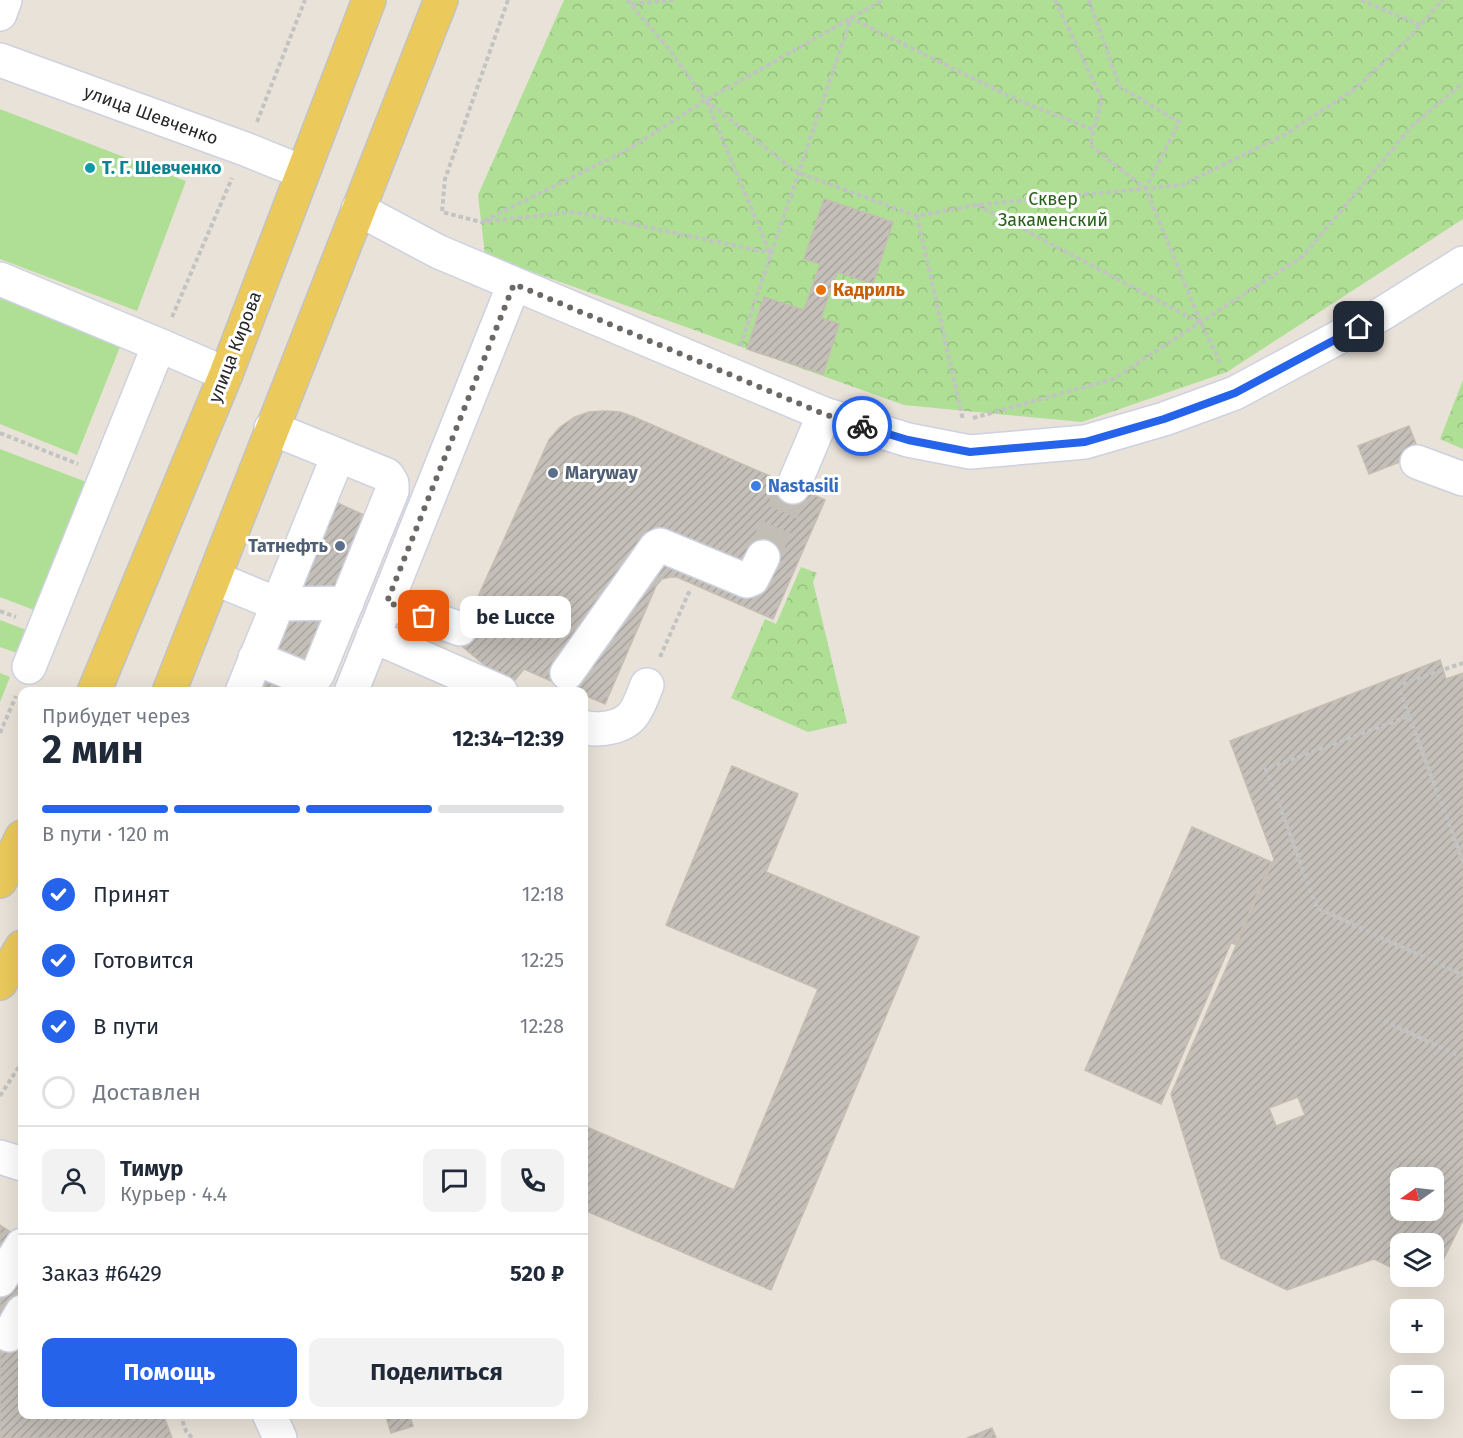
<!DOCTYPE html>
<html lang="ru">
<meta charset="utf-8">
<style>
body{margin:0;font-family:"Fira Sans",sans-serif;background:#f2f2f3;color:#1f2937;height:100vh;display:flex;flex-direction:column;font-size:22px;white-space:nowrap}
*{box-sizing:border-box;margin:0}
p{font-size:20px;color:#747a83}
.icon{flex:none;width:33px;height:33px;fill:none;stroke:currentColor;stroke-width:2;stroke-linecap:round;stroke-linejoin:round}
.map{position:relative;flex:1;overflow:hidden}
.side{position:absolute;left:18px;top:687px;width:570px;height:732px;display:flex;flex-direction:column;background:#fff;border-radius:12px;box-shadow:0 6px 24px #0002}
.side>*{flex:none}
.needle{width:39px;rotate:256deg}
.controls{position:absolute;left:1390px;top:1167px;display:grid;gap:12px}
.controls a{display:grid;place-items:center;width:54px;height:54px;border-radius:12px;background:#fff;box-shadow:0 6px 24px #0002;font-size:30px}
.pin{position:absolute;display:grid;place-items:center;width:51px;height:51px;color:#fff;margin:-26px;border-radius:12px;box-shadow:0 3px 9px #0006}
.courier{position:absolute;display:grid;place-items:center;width:60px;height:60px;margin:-30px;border:4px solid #2563eb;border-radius:50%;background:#fff;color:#222;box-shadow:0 2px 8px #0007}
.bubble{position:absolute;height:42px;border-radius:12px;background:#fff;box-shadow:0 6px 24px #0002;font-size:20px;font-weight:700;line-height:42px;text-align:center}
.headline em{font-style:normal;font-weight:700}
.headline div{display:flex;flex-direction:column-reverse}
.headline{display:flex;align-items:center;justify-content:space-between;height:102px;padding:0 24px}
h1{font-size:39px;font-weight:700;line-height:45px}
.bar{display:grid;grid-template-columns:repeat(4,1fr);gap:9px 6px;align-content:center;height:72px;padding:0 24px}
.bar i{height:8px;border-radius:4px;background:#e0e1e3}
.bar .current{background:#2563eb}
.bar p{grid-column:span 4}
.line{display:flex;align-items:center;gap:15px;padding:0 24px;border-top:2px solid #e0e1e3}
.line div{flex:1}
.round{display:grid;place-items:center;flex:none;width:63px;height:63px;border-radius:12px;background:#f2f2f3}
ol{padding:0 24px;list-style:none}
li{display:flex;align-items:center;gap:18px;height:66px}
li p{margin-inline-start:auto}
li .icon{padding:6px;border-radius:50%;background:#2563eb;color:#fff;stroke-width:4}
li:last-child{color:#747a83}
li i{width:33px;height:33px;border:3px solid #e0e1e3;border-radius:50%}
.primary-button{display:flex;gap:12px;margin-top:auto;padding:12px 24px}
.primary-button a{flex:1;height:69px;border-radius:12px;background:#2563eb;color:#fff;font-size:24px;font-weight:700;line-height:69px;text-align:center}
.primary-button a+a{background:#f2f2f3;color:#1f2937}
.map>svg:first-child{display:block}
.grass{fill:#aedf95}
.forest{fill:url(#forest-crowns)}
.building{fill:url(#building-hatch);stroke:#c4beb2;stroke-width:1.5;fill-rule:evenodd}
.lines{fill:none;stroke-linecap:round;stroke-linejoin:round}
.minor-tunnel{stroke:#c2bdb5;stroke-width:33;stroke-dasharray:33 16;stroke-linecap:butt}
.minor-casing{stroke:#ced1e0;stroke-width:36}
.major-casing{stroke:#c3c3c3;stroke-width:36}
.path{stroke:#c3c3c3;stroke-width:4;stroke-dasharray:4.5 3;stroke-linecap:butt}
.minor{stroke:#fff;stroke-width:33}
.major{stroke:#ebca5b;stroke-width:33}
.done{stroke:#6b6865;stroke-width:6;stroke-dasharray:0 10.8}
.route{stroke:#2563eb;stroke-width:8}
.culture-dot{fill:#0f9aa8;stroke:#fff;stroke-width:2}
.food-dot{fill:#e8710a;stroke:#fff;stroke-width:2}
.service-dot{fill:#5c6f8a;stroke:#fff;stroke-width:2}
.shop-dot{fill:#3f7fe0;stroke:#fff;stroke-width:2}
.labels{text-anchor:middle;stroke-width:6;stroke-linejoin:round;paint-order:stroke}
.street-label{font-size:18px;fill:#272727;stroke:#fff}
.culture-label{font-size:18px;font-weight:bold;fill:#0d838f;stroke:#fff;text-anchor:start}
.park-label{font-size:18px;fill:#29601b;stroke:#fff}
.food-label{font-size:18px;font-weight:bold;fill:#c56008;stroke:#fff;text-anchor:start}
.service-label{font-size:18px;font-weight:bold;fill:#4e5e75;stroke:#fff;text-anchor:start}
.shop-label{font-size:18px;font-weight:bold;fill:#366cbe;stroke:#fff;text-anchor:start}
</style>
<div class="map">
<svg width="1463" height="1438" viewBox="0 0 1463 1438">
<defs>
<pattern id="forest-crowns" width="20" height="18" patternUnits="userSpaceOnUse" patternTransform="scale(1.5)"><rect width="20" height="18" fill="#aedf95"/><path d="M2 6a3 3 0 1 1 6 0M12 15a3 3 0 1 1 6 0" fill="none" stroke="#96bf80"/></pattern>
<pattern id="building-hatch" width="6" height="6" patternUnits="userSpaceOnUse" patternTransform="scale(1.5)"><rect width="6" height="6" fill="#c4bfb8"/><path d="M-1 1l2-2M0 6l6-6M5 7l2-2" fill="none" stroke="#a8a49e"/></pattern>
</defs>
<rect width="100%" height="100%" fill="#e9e2d8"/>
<path class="grass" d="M0 109 186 181 137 311 0 259Z
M0 294 122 342 77 455 0 424Z
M0 449 89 483 39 612 0 597Z
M0 620 29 631 20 654 0 647Z
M0 673 10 677 0 702Z"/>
<path class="forest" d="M564 0H1463V219L1227 372 1082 422 904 405 485 255 478 195Z
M1463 380V449L1440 439Z
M801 567 817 573 813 582 847 723 808 732 731 698 765 619 776 624Z"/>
<path class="building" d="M824 199 893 222 873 284 837 272 821 318 839 324 823 374 747 349 764 297 804 310 820 264 804 259Z
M605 411 620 412 634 417 825 500 773 619 677 577H670L662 579 656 586 605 704 584 695V692H576L524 669 510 686 452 638 467 621 549 440 560 427 575 417 589 412Z
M1409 426 1420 454 1369 474 1358 446Z
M331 500 366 516 304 659 269 644Z
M1440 660 1446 679 1463 673V1220L1430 1286 1410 1276H1434V1244H1401V1272L1374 1259 1287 1290 1221 1258 1171 1094 1274 859 1230 741ZM1401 1178H1434V1210H1401Z
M264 676 301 692H258Z
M732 766 798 794 766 872 919 937 771 1290 584 1210V1126L734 1190 818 989 666 925Z
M1192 827 1271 862 1235 944 1231 943 1161 1104 1085 1070Z
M1298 1097 1305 1115 1276 1126 1269 1108Z
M0 1225 12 1233 0 1253Z
M22 1246V1414H163L172 1438H0V1253Z
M385 1414H409L413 1426 391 1433Z
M992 1428 996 1438H967Z"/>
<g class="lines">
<path class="minor-tunnel" d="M763 557 793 487"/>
<g class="minor-casing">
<path id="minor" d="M0 14 5 0
M0 60 245 149 302 172
M358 209 439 252 824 414 908 440 970 452 1085 442 1164 419 1235 393 1380 315 1463 263
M0 279 159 345 29 667
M159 345 226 374
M1417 462 1463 479
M793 487 824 414
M214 578 277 604 347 603
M387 602 460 629
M373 636 501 692
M255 658 306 679H314L318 673 392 491V483L387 475 271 428
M567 673 656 547 660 545 747 581 752 579 763 557
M242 692 338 456
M351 692 514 284
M584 727C592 730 599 729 607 728 635 724 638 707 647 685
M0 1157 22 1164
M0 1280 22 1245
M9 1335 22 1312
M269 1414 280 1438"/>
</g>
<g class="major-casing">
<path id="major" d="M94 692 226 374 369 0
M169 692 441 0
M0 881 22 837
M0 983 22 947"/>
</g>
<path class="path" d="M508 0 445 179 442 212 481 222 574 212 771 253
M627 0 668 48 706 100 791 168 799 173 917 216 976 205 1182 185 1286 134 1355 89 1403 44 1443 0
M1055 0 1102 99 1090 145 1146 189 1201 323 1221 364
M1089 0 1120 87 1179 122 1146 188
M1361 0 1420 25
M632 4 674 0
M707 102 770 253
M257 122 305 0
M977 205 1201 323
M917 216 963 420
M484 221 627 150 706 100 883 0
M172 317 232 178
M740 346 851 18 1013 98 1094 130
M973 418 1113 379 1303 256 1412 126 1463 83
M0 433 78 464
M0 611 16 617
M660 657 690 590
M1409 716 1398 685 1463 663
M0 733 16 696
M1463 862 1409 716 1266 769 1317 908 1463 975
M1384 1021 1459 1056
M0 1096 22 1062
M180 1414 186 1431 192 1438
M181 1418 191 1414"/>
<use href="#minor" class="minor"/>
<use href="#major" class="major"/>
</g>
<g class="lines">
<path class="done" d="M424 616 387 602 514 284 824 414 862 426"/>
<path class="route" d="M862 426 908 440 970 452 1085 442 1164 419 1235 393 1359 327"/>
</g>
<circle class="culture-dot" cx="90" cy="168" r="6"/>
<circle class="food-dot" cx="821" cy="290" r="6"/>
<g class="service-dot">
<circle cx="553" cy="473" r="6"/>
<circle cx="340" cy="546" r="6"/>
</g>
<circle class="shop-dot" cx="756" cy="486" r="6"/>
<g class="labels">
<g class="street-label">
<text transform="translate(151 115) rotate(20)" y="6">улица Шевченко</text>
<text transform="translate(235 347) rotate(-69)" y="6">улица Кирова</text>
</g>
<g class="culture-label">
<text x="102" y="174">Т. Г. Шевченко</text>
</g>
<g class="park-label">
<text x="1053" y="205">Сквер<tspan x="1053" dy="21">Закаменский</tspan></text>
</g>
<g class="food-label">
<text x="833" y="296">Кадриль</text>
</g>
<g class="service-label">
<text x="565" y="479">Maryway</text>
<text x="328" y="552" text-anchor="end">Татнефть</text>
</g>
<g class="shop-label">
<text x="768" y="492">Nastasili</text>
</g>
</g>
</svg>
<div class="controls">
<a><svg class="needle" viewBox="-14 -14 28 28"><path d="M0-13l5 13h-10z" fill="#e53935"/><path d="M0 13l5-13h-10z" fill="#747a83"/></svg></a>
<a><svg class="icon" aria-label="layers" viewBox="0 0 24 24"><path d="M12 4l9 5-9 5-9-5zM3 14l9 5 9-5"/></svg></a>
<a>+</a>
<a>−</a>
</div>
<div class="pin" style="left:424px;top:616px;background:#ea580c"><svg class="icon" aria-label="bag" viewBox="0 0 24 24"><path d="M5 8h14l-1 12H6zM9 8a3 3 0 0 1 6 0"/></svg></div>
<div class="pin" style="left:1359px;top:327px;background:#1f2937"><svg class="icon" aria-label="home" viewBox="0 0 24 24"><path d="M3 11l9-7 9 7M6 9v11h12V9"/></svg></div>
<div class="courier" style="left:862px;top:426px"><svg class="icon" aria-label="bike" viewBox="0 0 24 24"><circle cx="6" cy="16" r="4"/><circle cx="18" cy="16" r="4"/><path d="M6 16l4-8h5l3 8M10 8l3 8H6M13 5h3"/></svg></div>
<div class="bubble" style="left:460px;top:596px;width:111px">be Lucce</div>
<section class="side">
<div class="headline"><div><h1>2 мин</h1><p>Прибудет через</p></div><em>12:34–12:39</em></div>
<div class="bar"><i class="current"></i><i class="current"></i><i class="current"></i><i></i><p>В пути · 120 m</p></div>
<ol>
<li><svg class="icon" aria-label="check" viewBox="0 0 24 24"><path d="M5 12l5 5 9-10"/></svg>Принят<p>12:18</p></li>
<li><svg class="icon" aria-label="check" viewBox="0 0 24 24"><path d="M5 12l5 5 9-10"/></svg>Готовится<p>12:25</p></li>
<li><svg class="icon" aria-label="check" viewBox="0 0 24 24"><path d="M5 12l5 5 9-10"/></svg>В пути<p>12:28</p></li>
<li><i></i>Доставлен</li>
</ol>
<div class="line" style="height:108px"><a class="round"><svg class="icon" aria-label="person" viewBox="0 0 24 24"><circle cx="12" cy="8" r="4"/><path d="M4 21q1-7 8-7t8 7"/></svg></a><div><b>Тимур</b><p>Курьер · 4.4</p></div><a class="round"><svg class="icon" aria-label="chat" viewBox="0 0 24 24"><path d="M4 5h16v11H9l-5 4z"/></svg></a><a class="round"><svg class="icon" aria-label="phone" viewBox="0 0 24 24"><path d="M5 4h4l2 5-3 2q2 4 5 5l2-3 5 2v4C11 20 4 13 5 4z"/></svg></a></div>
<div class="line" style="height:78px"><div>Заказ #6429</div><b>520 ₽</b></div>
<div class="primary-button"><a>Помощь</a><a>Поделиться</a></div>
</section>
</div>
